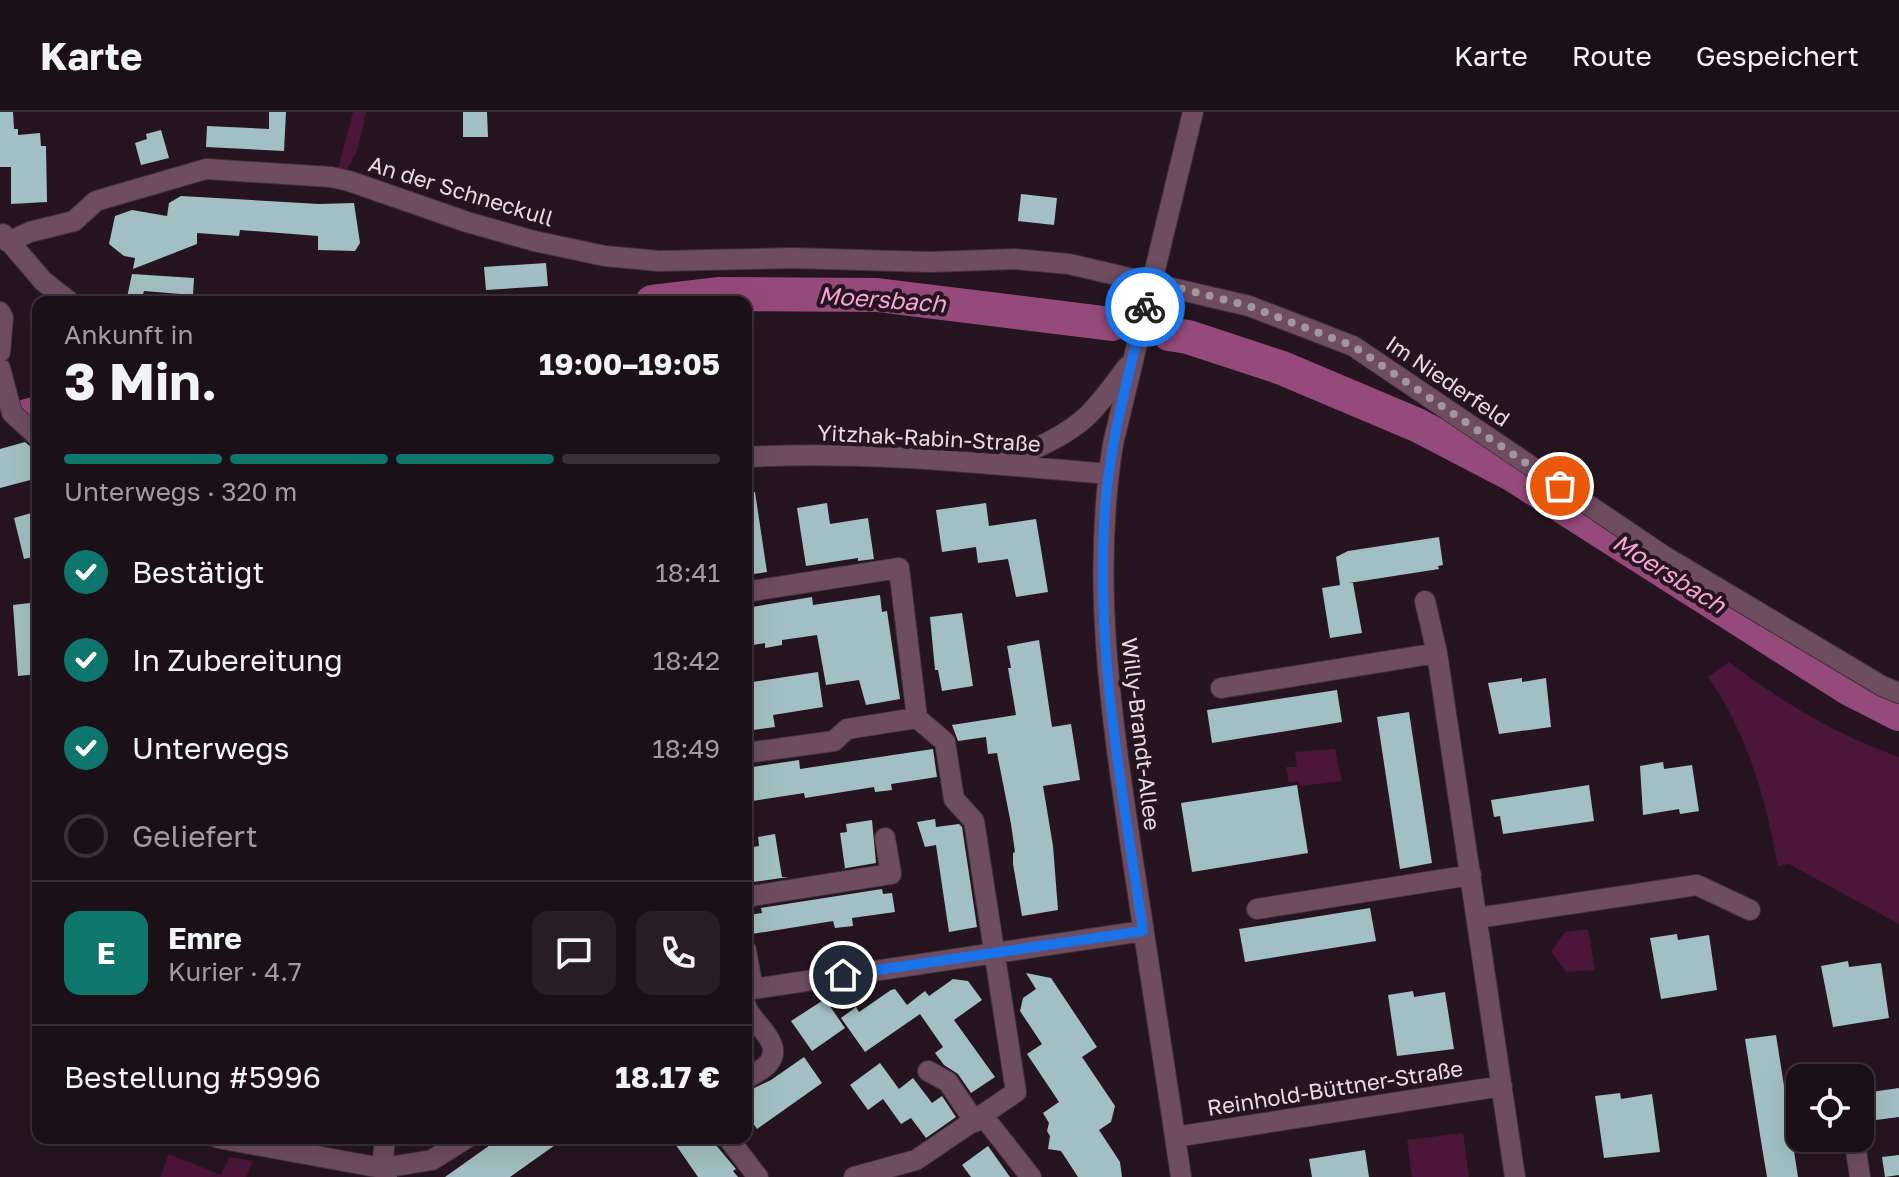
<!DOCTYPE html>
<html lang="de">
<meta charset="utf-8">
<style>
body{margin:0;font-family:"Golos Text",sans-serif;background:#291e25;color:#f1f3f6;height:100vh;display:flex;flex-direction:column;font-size:30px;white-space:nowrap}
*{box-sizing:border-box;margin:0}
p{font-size:26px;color:#a09da2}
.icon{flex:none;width:44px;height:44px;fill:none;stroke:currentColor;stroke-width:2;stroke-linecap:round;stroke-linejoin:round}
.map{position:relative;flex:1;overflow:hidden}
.drawer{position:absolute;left:32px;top:184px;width:720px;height:848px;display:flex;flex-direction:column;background:#1c1018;border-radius:16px;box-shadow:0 8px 32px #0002,0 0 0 2px #3a3037}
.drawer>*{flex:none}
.fabs{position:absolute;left:1786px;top:952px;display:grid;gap:16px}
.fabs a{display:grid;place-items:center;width:88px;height:88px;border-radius:16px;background:#1c1018;box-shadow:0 8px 32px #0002,0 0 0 2px #3a3037;font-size:40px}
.pin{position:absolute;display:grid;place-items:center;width:68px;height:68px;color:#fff;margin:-34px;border:4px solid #fff;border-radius:50%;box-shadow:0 2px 8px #0007}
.courier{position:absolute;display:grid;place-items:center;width:80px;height:80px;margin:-40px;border:6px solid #1a73e8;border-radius:50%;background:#fff;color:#222;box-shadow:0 2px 10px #0007}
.summary em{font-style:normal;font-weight:700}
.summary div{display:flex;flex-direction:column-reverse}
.summary{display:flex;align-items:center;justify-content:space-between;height:136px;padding:0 32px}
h1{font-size:52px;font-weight:700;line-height:60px}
.bar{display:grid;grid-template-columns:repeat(4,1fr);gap:12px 8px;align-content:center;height:96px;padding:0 32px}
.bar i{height:10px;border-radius:6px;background:#3a3037}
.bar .on{background:#0f766e}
.bar p{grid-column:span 4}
.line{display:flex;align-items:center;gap:20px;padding:0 32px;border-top:2px solid #3a3037}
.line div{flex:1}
.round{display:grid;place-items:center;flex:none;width:84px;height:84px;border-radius:16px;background:#291e25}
ol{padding:0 32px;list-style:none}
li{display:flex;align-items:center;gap:24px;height:88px}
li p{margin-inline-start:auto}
li .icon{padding:8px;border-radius:50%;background:#0f766e;color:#fff;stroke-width:4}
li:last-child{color:#a09da2}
li i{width:44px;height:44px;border:4px solid #3a3037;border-radius:50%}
header{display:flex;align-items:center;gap:48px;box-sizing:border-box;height:112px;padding:0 40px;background:#1c1018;border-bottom:2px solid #3a3037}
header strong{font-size:38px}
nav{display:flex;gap:44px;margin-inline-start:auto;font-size:28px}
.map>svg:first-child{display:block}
.green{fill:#4b163a}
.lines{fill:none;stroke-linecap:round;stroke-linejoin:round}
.river{stroke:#964a7c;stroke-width:34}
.building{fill:#a2c0c3}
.minor-casing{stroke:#41313b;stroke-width:22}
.minor{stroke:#6e4d61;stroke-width:20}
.done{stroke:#a3959d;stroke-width:8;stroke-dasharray:0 14.4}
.route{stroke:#1a73e8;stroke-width:10}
.labels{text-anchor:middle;stroke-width:8;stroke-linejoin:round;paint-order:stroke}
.street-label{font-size:22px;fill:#e7dae1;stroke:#261520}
.water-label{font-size:24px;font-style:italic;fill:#f8a4d9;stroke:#261520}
</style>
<header>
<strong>Karte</strong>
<nav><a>Karte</a><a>Route</a><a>Gespeichert</a></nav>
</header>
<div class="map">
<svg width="1899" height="1065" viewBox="0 0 1899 1065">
<rect width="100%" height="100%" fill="#261520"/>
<path class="green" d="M353 0H366L358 36 346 60 333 57 339 54Z
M1729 550C1782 590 1836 623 1899 645V812L1789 752 1778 754C1766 688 1747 620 1708 565Z
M1335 637 1342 669 1301 674 1298 669 1289 671 1286 655H1297L1295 640Z
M1588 817 1595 858 1566 860 1551 839 1565 820Z
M1463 1021 1469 1065H1412L1407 1028Z
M169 1042 221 1063 229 1045 253 1049 246 1065H160Z"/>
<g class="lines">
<path class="river" d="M652 190 720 182 877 183 1112 212
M1169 222 1188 225 1282 256 1417 313 1513 363 1848 576 1899 602
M27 304 38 301"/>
</g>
<path class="building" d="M0 0H13L14 17H18V23L40 21 41 34H46L47 90 11 92V55H0Z
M269 0H286L284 39 206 35 207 14 269 17Z
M463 0H487L488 25H463Z
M161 18 169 46 141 53 135 31 147 27 146 22Z
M1021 82 1057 86 1054 113 1018 109Z
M181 84 319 92 354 91 360 131 355 139 318 138V124L240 118 239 124 197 121V132L133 157 135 146 124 144 109 132 115 104 132 98 167 104 169 91Z
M546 151 548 174 486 178 484 155Z
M132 162 194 166 193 183 144 179 141 190H126Z
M25 330 32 336 38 366 0 376V337Z
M755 380 767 460 746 463V381Z
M827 391 830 412 868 406 874 447 858 449V446L806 454 797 396Z
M986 391 989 414 1036 407 1048 480 1016 485 1008 447 978 451 976 435 942 440 936 398Z
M38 399V444L24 447 14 406Z
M1439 425 1443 453 1438 454 1439 457 1349 471H1353L1362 521 1330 526 1322 476 1340 473 1336 445 1348 439Z
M880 483 882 500 887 499 900 587 866 593 859 568 826 573 817 523 782 528V533L765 536V531L746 534V496L812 485 813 493Z
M38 490V562L18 564 13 493Z
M962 501 973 574 942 579 938 558H935L930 505Z
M1039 528 1052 615 1071 612 1080 668 1043 674 1053 734 1058 798 1022 804 1013 752V741L1015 740 1011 712 997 641 988 642 986 625 958 629 952 613 1016 603 1008 556H1011L1007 534Z
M818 560 823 595 773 603 775 615 746 619V571Z
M1522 566V570L1546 566 1551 615 1499 622 1488 571Z
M1337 578 1342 610 1212 631 1207 598Z
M1409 600 1432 751 1400 757 1377 605Z
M933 637 937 665 891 672 892 678 875 680 874 675 805 686 804 681 746 690V656L799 648 800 657Z
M1663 650 1664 657 1692 653 1699 699 1680 702 1679 697 1643 703 1640 654Z
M1297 673 1308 741 1192 760 1181 691Z
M1589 673 1594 709 1503 722 1500 704 1494 705 1491 688Z
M935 707 936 715 959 712 962 715 977 815 949 820 936 733 925 735 917 710Z
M872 708 876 751 841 757 845 756 840 721 847 720 846 712Z
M775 722 782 765H789L753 770 748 736 759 734 758 725Z
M882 777 883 782 892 781 895 800 852 806 853 814 835 816 833 809 752 822 749 803 762 801 761 796Z
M1370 796 1376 829 1245 850 1239 817Z
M1677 822 1678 828 1709 823 1717 878 1661 887 1650 826Z
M1848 849 1849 855 1881 851 1889 906 1833 915 1821 854Z
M1026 861 1051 866 1097 935 1082 945 1115 994 1111 1010 1099 1018 1120 1050 1122 1065H1078L1061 1039 1048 1037 1050 1024 1047 1019 1049 1011 1043 1001 1059 990 1027 942 1042 932 1020 899 1023 886 1036 877Z
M953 867 968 869 982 888 954 908 995 965 971 981 958 962 944 953 935 941 943 935 920 902 865 940 841 906 856 895 859 900 891 878 895 877 907 893 925 879 929 884Z
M1413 879 1414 885 1445 880 1454 937 1397 944 1388 883Z
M825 887 845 916 812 939 791 909Z
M1776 923 1784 974 1798 1065H1767L1761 1029 1745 927Z
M804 945 822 971 757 1017 746 1001V980L771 968Z
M880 951 899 977 913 966 932 991 942 984 956 1005 926 1026 911 1006 901 1012 883 987 868 998 850 973Z
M1899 976V1005L1868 1009 1864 981Z
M1620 981 1621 987 1652 982 1660 1040 1604 1046 1595 984Z
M500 1026H565L510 1065H445Z
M671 1026H710L736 1057 733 1059 738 1065H698Z
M988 1034 1010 1065H971L962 1053Z
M1365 1038 1369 1065H1312L1309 1047Z
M1899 1043V1063L1885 1065 1882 1045Z"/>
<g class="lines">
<g class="minor-casing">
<path id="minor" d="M3 122 43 169 70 190
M8 130 30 120 74 109 96 89 206 57 331 65 349 69 467 110 534 129 605 144 659 149 792 146 930 150 1015 147 1069 152 1249 194 1353 234 1664 444 1882 574 1899 581
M0 200 3 206 0 240
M0 256 12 301 38 325
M746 345C867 338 988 352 1109 362
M1003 351C1031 338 1063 326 1086 305 1102 290 1114 272 1127 255
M746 480 899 456 917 606 945 630 954 687 974 709 1016 980 916 1048 854 1065
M1425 489 1437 541 1515 1065
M1221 576 1437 541
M746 641 834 629 847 617 917 606
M746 785 891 762 885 726
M1257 797 1471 763
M1477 806 1697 773 1750 798
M746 838 753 877
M746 878 1143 819
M746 894C751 911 786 931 768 952 763 958 753 962 746 967
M928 959 948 970 975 1010
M983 1004 1031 1065
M1175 1025 1502 974
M218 1026 382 1056 432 1048 467 1026
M385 1026 382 1056 387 1064
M728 1026 758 1065
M1854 1026 1860 1065
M1181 1065C1165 955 1147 845 1131 736 1111 601 1091 468 1113 332L1193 0"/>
</g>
<use href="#minor" class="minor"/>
</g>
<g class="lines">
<path class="done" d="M1145 195 1152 169 1249 194 1353 234 1560 374"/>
<path class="route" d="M843 863 1143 819C1122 675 1093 531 1106 385 1112 321 1130 258 1145 195"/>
</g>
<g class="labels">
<g class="street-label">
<text transform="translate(461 79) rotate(17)" y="8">An der Schneckull</text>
<text transform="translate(1448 269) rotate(34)" y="8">Im Niederfeld</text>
<text transform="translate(929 326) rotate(3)" y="8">Yitzhak-Rabin-Straße</text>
<text transform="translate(1141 622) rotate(83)" y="8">Willy-Brandt-Allee</text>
<text transform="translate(1335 976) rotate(-9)" y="8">Reinhold-Büttner-Straße</text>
</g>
<g class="water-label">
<text transform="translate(882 188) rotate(4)" y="8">Moersbach</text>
<text transform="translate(1669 462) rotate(32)" y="8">Moersbach</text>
</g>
</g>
</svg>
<div class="fabs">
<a><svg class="icon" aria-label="locate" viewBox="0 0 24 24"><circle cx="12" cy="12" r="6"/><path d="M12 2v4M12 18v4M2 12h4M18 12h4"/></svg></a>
</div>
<div class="pin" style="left:1560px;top:374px;background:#ea580c"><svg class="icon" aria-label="bag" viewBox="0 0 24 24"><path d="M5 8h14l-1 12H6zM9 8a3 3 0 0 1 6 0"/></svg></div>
<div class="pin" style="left:843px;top:863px;background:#1f2937"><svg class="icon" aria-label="home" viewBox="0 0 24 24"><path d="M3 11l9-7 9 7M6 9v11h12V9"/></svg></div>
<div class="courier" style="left:1145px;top:195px"><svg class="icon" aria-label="bike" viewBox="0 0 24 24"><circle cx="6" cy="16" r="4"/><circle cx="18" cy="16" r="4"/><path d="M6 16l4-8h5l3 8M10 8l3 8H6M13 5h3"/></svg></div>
<section class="drawer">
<div class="summary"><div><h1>3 Min.</h1><p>Ankunft in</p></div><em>19:00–19:05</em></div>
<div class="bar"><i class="on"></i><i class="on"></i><i class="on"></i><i></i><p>Unterwegs · 320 m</p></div>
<ol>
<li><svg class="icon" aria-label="check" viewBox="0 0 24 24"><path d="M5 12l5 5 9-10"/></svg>Bestätigt<p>18:41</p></li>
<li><svg class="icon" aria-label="check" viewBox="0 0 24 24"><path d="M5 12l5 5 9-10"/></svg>In Zubereitung<p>18:42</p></li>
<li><svg class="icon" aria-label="check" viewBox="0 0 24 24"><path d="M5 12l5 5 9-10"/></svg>Unterwegs<p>18:49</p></li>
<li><i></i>Geliefert</li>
</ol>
<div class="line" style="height:144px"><b class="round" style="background:#0f766e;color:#fff">E</b><div><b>Emre</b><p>Kurier · 4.7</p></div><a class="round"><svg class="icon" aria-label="chat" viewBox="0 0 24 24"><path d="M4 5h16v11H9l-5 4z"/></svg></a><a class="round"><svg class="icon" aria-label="phone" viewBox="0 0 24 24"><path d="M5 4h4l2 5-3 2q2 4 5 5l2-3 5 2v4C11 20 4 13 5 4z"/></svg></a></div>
<div class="line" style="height:104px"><div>Bestellung #5996</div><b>18.17 €</b></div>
</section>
</div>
